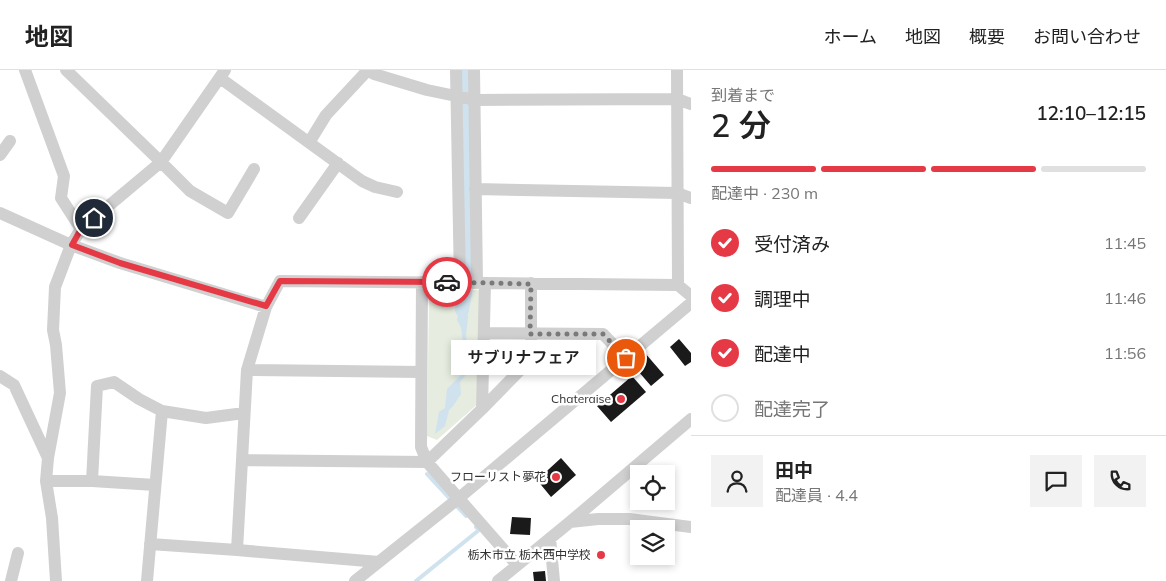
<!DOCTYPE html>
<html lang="ja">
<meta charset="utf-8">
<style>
body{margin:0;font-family:Mulish,"Noto Sans JP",sans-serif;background:#f2f2f2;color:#222;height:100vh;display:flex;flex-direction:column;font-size:19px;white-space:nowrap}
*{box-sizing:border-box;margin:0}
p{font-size:16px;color:#767676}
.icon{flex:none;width:28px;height:28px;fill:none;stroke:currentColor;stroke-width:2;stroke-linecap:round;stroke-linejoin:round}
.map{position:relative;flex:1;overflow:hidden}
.panel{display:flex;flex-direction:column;background:#fff;width:475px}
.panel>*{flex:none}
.fabs{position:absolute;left:630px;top:395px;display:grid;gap:10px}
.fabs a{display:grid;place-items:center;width:45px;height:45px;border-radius:0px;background:#fff;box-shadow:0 2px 8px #0003;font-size:25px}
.pin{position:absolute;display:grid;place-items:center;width:42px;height:42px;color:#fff;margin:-21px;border:2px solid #fff;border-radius:50%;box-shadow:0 1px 5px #0007}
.courier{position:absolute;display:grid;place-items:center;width:50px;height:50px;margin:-25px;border:4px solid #e63946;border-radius:50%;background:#fff;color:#222;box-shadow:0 1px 6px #0007}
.bubble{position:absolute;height:35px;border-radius:0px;background:#fff;box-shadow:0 2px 8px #0003;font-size:16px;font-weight:600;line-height:35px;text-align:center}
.headline em{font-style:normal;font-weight:600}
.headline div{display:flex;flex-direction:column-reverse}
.headline{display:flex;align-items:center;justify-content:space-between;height:85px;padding:0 20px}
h1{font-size:32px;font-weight:600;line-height:38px}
.bar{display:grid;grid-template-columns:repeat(4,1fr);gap:8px 5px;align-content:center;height:60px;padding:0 20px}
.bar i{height:6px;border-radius:4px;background:#e0e0e0}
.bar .on{background:#e63946}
.bar p{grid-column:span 4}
.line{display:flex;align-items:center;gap:12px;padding:0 20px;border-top:1px solid #e0e0e0}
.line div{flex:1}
.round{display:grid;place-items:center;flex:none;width:52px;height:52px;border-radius:0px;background:#f2f2f2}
ol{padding:0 20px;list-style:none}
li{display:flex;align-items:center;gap:15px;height:55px}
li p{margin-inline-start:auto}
li .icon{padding:5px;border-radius:50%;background:#e63946;color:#fff;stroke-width:4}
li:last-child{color:#767676}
li i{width:28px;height:28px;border:2px solid #e0e0e0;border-radius:50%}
header{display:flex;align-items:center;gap:30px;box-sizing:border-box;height:70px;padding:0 25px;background:#fff;border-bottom:1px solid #e0e0e0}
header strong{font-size:24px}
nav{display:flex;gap:28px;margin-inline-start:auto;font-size:18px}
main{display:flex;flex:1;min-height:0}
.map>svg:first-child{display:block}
.green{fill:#e6ecdf}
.water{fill:#cfe2ee}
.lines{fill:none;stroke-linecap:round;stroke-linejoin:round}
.stream{stroke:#cfe2ee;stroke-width:4}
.canal{stroke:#cfe2ee;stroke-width:14}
.building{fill:#1a1a1a}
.minor{stroke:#d0d0d0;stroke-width:12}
.done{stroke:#7a7a7a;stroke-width:5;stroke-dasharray:0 9}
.route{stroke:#e63946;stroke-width:6}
.poi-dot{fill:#e63946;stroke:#fff;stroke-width:2}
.labels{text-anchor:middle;stroke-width:5;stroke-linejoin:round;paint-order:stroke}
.poi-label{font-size:12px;fill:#333;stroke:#fff;text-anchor:end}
</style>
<header>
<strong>地図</strong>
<nav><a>ホーム</a><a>地図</a><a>概要</a><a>お問い合わせ</a></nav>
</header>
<main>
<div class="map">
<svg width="691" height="511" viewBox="0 0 691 511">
<rect width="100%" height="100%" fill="#fff"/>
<path class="green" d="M439 219 482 220 480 332 437 370 427 366 429 229Z"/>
<path class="water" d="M459 240 467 242 468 247 466 265 470 300 460 312 461 324 453 336 449 340 445 356 435 364 439 342 445 338 447 319 465 301 466 297 461 258 457 250Z"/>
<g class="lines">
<path class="stream" d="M427 404 466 446
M416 511 479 460 476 457"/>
<path class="canal" d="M462 240 468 205 464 0"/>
</g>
<path class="building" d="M679 269 691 283V292L685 296 670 277Z
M645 283 664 305 651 316 632 294Z
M632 306 646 322 611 352 597 336Z
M561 388 576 405 551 427 537 410Z
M512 447 531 448 530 465 510 464Z
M545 501 546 511H534L533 502Z"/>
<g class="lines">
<path class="minor" d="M25 0 64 106 61 128 81 159
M225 0 161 92 190 121 228 143 254 99
M456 0 460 213
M474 0 477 213
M677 0 678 215
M368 1 374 4 427 20 475 30 677 29 691 34
M220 8 362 111 375 117 397 122
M310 71 326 45 368 0
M0 85 10 71
M475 119 677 123 691 128
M0 143 71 175 120 193 266 237
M299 148 338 93
M422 212 421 377 427 392 517 495
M484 263 603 264 626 288
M247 300 421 302
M0 306 14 315 48 388
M482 339 485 213
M242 390 247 300 266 237 280 211 678 215 691 226
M46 411H92L155 415
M92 411 97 316 114 312 139 329 162 341 206 348 244 343
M570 452 598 449H629L691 457
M550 468 554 511
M150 474 237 480
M379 492 237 480 242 390 427 392 482 339 531 289V213
M11 511 18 483
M56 511 52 448 46 411 48 388 60 323 56 275 53 260 55 217 71 175 81 159 161 92 66 0
M147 511 162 341
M355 511 459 428 691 233
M498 511 570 452 691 349"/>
</g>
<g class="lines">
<path class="done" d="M447 212 531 214 530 264H603L626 288"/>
<path class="route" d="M94 148 81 159 72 175 120 193 266 236 280 211 447 212"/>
</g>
<g class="poi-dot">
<circle cx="621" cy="329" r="5"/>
<circle cx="556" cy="407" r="5"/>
<circle cx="601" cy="485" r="5"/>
</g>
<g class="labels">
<g class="poi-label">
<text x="611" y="333">Chateraise</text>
<text x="546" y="411">フローリスト夢花</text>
<text x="591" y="489">栃木市立 栃木西中学校</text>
</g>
</g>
</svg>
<div class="fabs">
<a><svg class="icon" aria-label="locate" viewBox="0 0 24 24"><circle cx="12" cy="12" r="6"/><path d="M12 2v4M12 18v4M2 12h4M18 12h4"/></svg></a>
<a><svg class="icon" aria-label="layers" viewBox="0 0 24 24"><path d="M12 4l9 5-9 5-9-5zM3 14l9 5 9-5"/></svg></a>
</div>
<div class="pin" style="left:626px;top:288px;background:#ea580c"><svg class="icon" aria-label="bag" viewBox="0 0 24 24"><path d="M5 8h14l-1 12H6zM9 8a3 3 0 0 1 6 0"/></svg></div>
<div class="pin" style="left:94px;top:148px;background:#1f2937"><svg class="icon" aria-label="home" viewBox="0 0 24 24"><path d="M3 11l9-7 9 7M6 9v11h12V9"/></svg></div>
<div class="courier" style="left:447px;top:212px"><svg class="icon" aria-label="car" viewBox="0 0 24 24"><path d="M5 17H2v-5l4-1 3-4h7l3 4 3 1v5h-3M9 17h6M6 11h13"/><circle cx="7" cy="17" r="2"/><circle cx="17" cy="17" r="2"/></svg></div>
<div class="bubble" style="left:451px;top:270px;width:145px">サブリナフェア</div>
</div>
<section class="panel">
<div class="headline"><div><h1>2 分</h1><p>到着まで</p></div><em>12:10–12:15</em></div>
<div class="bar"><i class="on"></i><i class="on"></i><i class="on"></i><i></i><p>配達中 · 230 m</p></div>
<ol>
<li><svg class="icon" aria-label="check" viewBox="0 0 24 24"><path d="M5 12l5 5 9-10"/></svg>受付済み<p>11:45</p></li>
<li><svg class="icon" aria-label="check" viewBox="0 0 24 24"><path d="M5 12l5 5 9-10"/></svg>調理中<p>11:46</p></li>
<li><svg class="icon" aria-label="check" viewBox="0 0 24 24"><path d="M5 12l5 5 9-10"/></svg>配達中<p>11:56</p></li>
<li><i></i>配達完了</li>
</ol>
<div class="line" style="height:90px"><a class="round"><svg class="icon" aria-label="person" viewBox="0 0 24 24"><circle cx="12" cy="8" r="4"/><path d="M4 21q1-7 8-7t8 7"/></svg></a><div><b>田中</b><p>配達員 · 4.4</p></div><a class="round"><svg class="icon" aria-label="chat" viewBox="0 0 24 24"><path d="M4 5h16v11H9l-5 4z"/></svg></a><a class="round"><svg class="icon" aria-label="phone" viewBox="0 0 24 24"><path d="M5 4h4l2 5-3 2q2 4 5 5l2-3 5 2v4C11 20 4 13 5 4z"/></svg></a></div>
</section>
</main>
